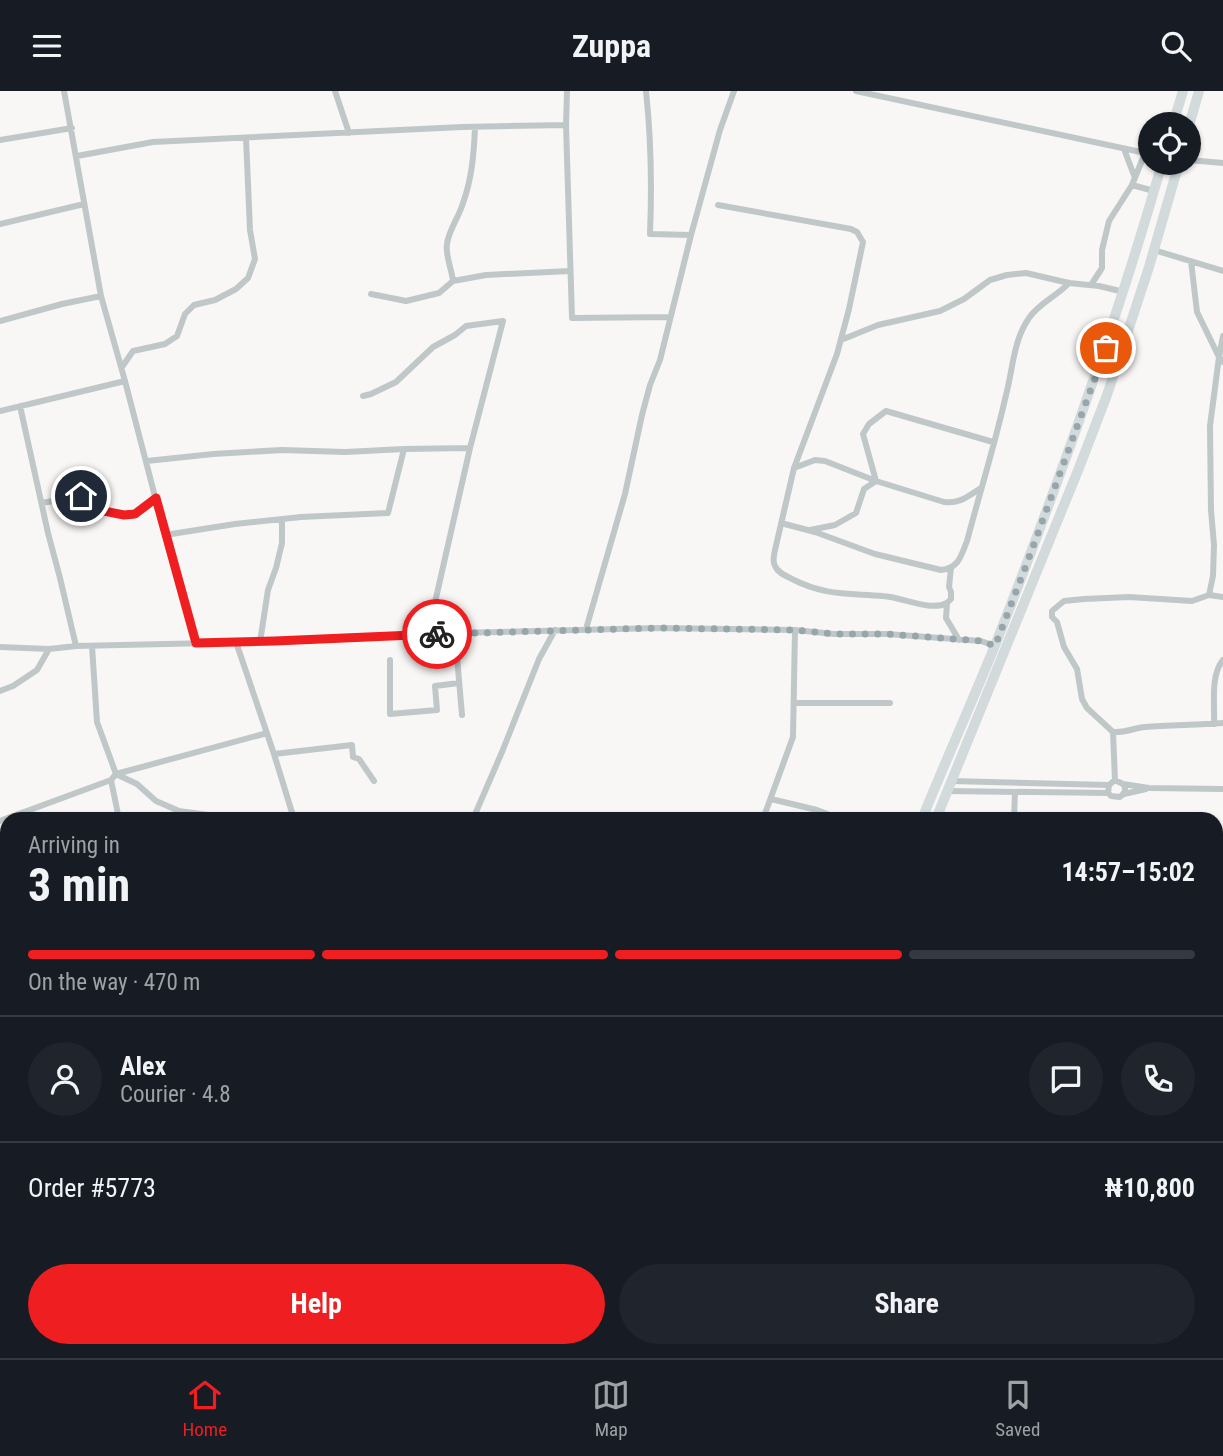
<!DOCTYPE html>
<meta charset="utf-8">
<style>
body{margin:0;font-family:"Roboto Condensed",sans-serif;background:#20242c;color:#f1f3f6;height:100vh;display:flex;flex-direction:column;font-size:26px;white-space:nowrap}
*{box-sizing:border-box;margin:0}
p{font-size:23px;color:#9ea1a6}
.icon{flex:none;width:38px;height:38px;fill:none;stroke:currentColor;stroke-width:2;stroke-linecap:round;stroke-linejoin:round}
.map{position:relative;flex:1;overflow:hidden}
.details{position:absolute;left:0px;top:721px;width:1223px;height:546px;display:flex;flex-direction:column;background:#171b24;border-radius:21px 21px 0 0;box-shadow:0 2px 5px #0004}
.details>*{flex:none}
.buttons{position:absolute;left:1138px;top:21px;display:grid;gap:14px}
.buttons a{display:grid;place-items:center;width:63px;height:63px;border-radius:50%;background:#171b24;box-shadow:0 2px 5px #0004;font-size:35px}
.pin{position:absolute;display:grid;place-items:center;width:60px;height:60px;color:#fff;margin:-30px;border:4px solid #fff;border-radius:50%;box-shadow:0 2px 7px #0007}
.courier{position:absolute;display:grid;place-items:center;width:70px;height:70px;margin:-35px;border:5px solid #ef1e21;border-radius:50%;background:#fff;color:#222;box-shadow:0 2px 9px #0007}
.summary em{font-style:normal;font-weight:700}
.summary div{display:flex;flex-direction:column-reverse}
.summary{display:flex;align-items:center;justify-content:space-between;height:119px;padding:0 28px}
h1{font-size:46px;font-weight:700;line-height:52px}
.bar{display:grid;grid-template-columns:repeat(4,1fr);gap:10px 7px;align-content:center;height:84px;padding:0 28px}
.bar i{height:9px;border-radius:5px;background:#363941}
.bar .active{background:#ef1e21}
.bar p{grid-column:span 4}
.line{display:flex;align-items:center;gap:18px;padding:0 28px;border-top:2px solid #363941}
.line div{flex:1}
.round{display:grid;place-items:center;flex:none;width:74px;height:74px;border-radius:37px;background:#20242c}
.button{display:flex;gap:14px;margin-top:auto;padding:14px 28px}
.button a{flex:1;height:80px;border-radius:42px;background:#ef1e21;color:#fff;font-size:28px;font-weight:700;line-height:80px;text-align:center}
.button a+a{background:#20242c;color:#f1f3f6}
header{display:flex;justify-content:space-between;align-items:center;height:91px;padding:0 28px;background:#171b24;font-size:32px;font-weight:700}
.tabs{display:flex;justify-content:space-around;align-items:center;height:98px;border-top:2px solid #363941;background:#171b24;font-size:19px;color:#9ea1a6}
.tabs a{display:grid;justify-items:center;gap:4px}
.tabs .active{color:#ef1e21}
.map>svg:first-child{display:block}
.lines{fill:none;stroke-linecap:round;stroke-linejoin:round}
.minor{stroke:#c0c7c9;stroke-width:6}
.trunk{stroke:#d2dadc;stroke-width:10}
.done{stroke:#96a6aa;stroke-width:7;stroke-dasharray:0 12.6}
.route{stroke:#ef1e21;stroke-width:9}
</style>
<header><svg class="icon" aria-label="menu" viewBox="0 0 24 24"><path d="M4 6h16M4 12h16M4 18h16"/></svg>Zuppa<svg class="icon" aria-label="search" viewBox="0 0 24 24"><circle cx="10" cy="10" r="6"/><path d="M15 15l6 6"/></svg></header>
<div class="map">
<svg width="1223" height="1267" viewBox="0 0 1223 1267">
<rect width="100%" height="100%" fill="#f8f7f5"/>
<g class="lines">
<path class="minor" d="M64 0 101 205 125 290 165 444 196 552
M335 0 349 42
M567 0 566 34 572 227 670 226
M856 0 1150 63
M0 49 72 37
M1124 58 1135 87
M77 65 153 51 462 36 566 34
M1188 69 1223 72
M1132 94 1145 62
M718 114 851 138 857 141 863 151 849 218 837 263 794 377 775 459C774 465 772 470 775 475 778 482 786 485 792 488 825 505 848 502 883 505 902 506 930 521 947 512
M0 133 84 113
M691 144 720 39 734 0
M1154 159 1223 180
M1191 170 1197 221 1219 266 1210 335 1211 419 1214 454 1213 485 1209 504
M453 190C452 179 445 164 447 153 449 138 459 126 463 112 472 87 474 62 475 36
M1091 194 1102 177V159L1109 130 1132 94 1154 100
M371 203 406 210 439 202 453 190 486 184 570 180
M0 230 62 213 101 205
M1223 245 1219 266 1223 271
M841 249 878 234 940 220 964 208 990 189 1007 184 1026 182 1069 192 1099 195 1124 201
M122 276 133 260 165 253 177 245 185 223 194 214 215 209 236 198 248 187 255 168 250 139 246 47
M20 315 48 442 60 487 76 555
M0 320 125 290
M147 370 213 363 282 359 345 361 404 358
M794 377 815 369 825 370 876 390 944 411C960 413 968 405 981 397
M876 390 863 343 869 333 886 320 993 351
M42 412 81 405 90 409 99 419 124 423H135L156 407
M781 432 815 441 875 463 941 479C959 477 961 465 967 450 980 401 995 353 1006 304 1013 278 1013 250 1029 227 1039 212 1057 205 1069 192
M810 439 835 434 856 422 864 398 876 390
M165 444 235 433 301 426 388 422 404 358 470 357 503 230 466 235 455 244 433 256 396 291 371 303 363 305
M951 477 949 496 951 501V508L947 512 946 527 959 549
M431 529 470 357
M586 538 625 403 642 324 650 294 660 269 691 144 650 143C652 95 651 47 646 0
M455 542 462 624
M236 551 274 663 294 728
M260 551 268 499 276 477 282 452V428
M92 555 97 631 116 683 137 693 156 710 179 720 208 724 230 725 231 728
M0 556 49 558 76 555 260 551 455 542 658 537 795 539 834 543H887L981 550 995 555
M390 569V623L437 619 435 595 459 592
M0 600 13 595 37 579 49 558
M794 612H890
M1214 633C1215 613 1210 585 1223 569
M1113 641 1087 617 1082 608 1077 578 1064 556 1057 531 1052 526V520L1064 510 1084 508 1129 506 1192 510 1209 504 1223 506
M274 663 352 654 353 666 359 668 374 690
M111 689 119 728
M1115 689 1113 641C1125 642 1134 637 1145 636 1171 634 1197 634 1223 632
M952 690 1109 694 1115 689 1123 693C1127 698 1125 702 1120 706L1111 705 1108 702 1109 694
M1123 693 1149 697 1223 698
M947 700 1108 702
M1124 703 1146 698
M771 708 817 719 840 728
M473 728 502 661 539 568 555 539
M763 728 793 646 795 539
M1014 728 1015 701
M0 730 111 689 116 683 267 642
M1216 796H1223
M1216 850 1223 849
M0 992H2
M1216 1004 1223 1005
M1216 1052H1223
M0 1093 7 1091
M0 1199 7 1200
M1216 1249 1223 1248
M291 1260V1267
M352 1260V1267
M412 1260V1267
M832 1260 833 1267
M985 1260 986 1267
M27 1267 28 1260
M678 1267 681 1260
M910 1267 912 1260
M1145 1267 1165 1260"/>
<path class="trunk" d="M1173 33 1183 0
M1188 38 1199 0
M922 728C946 669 972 611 996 552 1058 394 1116 235 1162 72
M936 728 1079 377 1107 304 1149 176 1179 72
M686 1267 690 1260
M699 1267 702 1260"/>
</g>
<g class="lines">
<path class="done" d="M437 543 658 537 795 539 834 543H887L981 550 995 555 1027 472 1106 257"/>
<path class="route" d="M81 405 90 409 99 419 124 424 135 423 156 407 196 552 275 550 437 543"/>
</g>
</svg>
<div class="buttons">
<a><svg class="icon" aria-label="locate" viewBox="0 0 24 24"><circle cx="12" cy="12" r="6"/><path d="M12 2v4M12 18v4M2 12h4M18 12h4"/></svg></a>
</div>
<div class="pin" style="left:1106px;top:257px;background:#ea580c"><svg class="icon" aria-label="bag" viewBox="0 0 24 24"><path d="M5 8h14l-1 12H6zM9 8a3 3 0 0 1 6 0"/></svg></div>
<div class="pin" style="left:81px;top:405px;background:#1f2937"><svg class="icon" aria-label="home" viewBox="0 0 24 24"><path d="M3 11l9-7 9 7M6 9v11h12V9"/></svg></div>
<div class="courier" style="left:437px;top:543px"><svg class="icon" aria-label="bike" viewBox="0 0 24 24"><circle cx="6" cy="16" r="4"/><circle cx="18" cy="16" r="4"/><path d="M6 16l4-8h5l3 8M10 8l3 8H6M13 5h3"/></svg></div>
<section class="details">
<div class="summary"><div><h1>3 min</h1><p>Arriving in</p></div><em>14:57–15:02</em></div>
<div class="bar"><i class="active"></i><i class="active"></i><i class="active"></i><i></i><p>On the way · 470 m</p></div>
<div class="line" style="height:126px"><a class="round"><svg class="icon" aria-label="person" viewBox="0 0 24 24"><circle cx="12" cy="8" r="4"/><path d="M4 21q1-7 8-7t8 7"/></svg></a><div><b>Alex</b><p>Courier · 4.8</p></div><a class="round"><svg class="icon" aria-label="chat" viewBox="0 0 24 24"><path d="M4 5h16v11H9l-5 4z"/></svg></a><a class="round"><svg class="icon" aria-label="phone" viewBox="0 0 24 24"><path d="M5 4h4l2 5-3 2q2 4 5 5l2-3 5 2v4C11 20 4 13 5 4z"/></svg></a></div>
<div class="line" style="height:91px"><div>Order #5773</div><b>₦10,800</b></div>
<div class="button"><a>Help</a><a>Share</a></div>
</section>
</div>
<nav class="tabs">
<a class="active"><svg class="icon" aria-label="home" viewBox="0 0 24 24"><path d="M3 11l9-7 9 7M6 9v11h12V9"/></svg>Home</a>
<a><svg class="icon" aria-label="map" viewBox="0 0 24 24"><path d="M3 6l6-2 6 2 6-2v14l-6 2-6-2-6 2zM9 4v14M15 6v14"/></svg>Map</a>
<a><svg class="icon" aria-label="saved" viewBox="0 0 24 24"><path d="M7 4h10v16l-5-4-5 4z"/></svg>Saved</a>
</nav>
